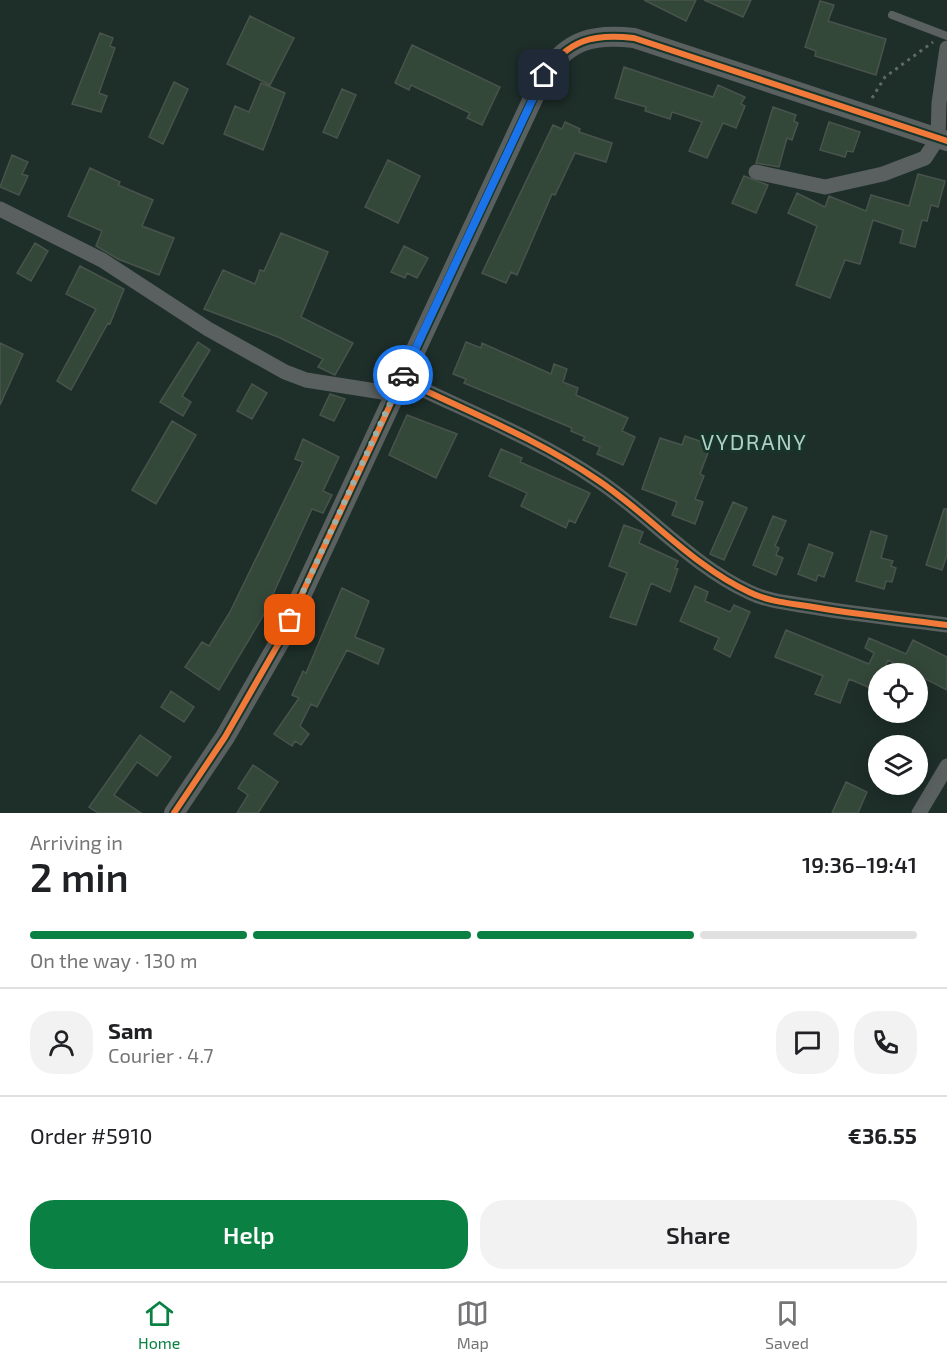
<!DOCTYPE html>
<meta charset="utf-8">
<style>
body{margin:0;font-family:"Exo 2",sans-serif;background:#f2f2f2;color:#202124;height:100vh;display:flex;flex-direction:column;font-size:22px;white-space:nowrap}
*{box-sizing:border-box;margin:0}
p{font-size:20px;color:#757577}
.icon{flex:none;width:33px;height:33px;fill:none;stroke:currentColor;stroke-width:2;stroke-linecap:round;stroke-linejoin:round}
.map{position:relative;height:813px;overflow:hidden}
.panel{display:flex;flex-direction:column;background:#fff;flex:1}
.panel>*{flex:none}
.tools{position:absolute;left:868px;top:663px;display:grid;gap:12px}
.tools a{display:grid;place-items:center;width:60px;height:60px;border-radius:50%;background:#fff;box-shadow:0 3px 15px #0003;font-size:30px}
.pin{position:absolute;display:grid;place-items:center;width:51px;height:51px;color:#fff;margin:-26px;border-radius:12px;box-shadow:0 3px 9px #0006}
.courier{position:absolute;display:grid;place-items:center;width:60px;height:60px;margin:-30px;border:4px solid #1a73e8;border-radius:50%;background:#fff;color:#222;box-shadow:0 2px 8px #0007}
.summary em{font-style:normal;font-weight:600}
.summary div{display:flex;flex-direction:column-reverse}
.summary{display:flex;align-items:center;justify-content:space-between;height:102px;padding:0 30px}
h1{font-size:39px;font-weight:600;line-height:45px}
.bar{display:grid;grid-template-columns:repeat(4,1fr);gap:9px 6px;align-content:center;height:72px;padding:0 30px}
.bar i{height:8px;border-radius:4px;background:#e0e0e0}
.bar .current{background:#0b8043}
.bar p{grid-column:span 4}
.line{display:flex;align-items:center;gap:15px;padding:0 30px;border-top:2px solid #e0e0e0}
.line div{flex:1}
.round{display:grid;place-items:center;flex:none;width:63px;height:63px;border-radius:24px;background:#f2f2f2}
.primary-button{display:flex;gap:12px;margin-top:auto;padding:12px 30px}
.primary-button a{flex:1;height:69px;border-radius:24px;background:#0b8043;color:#fff;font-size:24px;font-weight:600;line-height:69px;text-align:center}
.primary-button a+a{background:#f2f2f2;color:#202124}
.tab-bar{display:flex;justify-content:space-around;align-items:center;height:84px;border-top:2px solid #e0e0e0;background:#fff;font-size:16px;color:#757577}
.tab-bar a{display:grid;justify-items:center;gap:3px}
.tab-bar .current{color:#0b8043}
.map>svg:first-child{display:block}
.building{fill:#34483a;stroke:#48534c;stroke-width:1.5}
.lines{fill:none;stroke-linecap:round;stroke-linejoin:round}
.path{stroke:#616a67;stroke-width:3;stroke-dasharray:3 4.5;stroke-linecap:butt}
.service{stroke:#59605f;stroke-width:8}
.minor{stroke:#59605f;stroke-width:15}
.tertiary{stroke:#59605f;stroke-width:20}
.cycleway-casing{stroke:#17352b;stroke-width:10}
.cycleway{stroke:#f17a3a;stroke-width:6}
.done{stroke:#9eafa8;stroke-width:6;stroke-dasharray:0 10.8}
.route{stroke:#1a73e8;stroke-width:8}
.labels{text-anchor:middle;stroke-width:6;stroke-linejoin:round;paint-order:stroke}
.quarter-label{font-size:22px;letter-spacing:1.5px;fill:#afd0c3;stroke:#17352b}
</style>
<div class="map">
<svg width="947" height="813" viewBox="0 0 947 813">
<rect width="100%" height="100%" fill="#1e2e29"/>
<path class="building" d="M644 0H696L686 21Z
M704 0H751L743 17Z
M820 1 834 5 828 21 886 39 876 75 815 56 816 51 805 47Z
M250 16 294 38 270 85 227 64Z
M100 33 113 38 110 46 115 48 99 93 107 96 101 112 72 104Z
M412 45 500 87 482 125 467 118 470 113 411 85 409 90 395 83Z
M624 67 713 97 718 85 745 97 741 104 745 106 736 128 723 123 707 158 689 151 702 122 672 112 670 119 645 111 646 107 615 98Z
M174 82 188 89 163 144 149 137Z
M261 83 285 93 263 150 224 134 235 106 249 112Z
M342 89 356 95 337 138 323 132Z
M773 107 796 115 794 121 798 123 792 140 787 138 779 167 756 163Z
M565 122 580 129 579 132 612 143 606 162 575 153 555 195 552 194 517 275 511 272 506 283 482 273 553 125 562 129Z
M829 122 860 132 853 152 847 151 845 157 820 150Z
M12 155 28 162 22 174 28 176 19 195 0 187Z
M388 160 420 176 398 223 365 207Z
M90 168 120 182 118 185 153 200 142 226 174 238 159 275 118 259 96 246 102 231 68 216Z
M918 174 945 181 938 207 931 205 927 221 922 220 915 247 900 243 903 230 873 220 860 264 845 260 830 298 796 285 817 226 788 213 797 193 825 207 829 196 866 211 871 195 909 206Z
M744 176 768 185 756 213 732 203Z
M281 233 328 252 301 317 353 343 335 375 318 367 323 359 278 337 204 309 223 270 255 284 260 270 264 271Z
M35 243 48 251 31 281 17 273Z
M404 246 428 258 417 278 407 273 405 278 391 272Z
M80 266 124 289 110 324 108 323 71 390 57 381 96 309 66 294Z
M198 342 210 350 182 396 191 402 183 416 160 402Z
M466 342 481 348 482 343 551 374 554 364 567 369 563 382 578 388 576 395 628 418 622 431 635 437 623 465 597 454 600 447 583 440 585 437 571 431 572 428 464 383 466 379 453 374Z
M0 343 23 354 0 405Z
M252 384 267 393 252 419 237 411Z
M330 394 345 399 334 421 320 415Z
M407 415 457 434 436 478 389 455Z
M172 421 196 435 156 504 132 490Z
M685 436 711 445 700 474 704 476 695 499 703 502 695 524 672 515 677 502 642 489 660 438 682 445Z
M303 439 339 457 323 491 332 495 323 513 312 509 263 616 219 690 185 667 202 642 209 646 230 612 303 462 295 459Z
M501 449 522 458 520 462 590 493 575 523 569 520 566 528 521 506 527 493 489 476Z
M733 502 747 508 724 560 710 554Z
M944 509H947V555L942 570 926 565Z
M773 516 786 521 775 546 779 548 776 555 783 558 776 575 753 565Z
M624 525 643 532 639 543 678 561 675 568 678 569 670 592 651 583 636 625 610 617 627 573 609 566Z
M871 531 887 536 881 558 893 561 891 566 896 568 892 582 886 581 884 589 856 581Z
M809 544 833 553 824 577 818 575 816 581 798 574Z
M695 586 708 592 705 601 730 612 734 605 750 612 730 657 714 649 719 638 680 621Z
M342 588 369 601 355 637 384 649 378 664 347 650 317 707 311 704 300 726 309 734 301 745 295 741 292 746 274 734 299 698 292 695 303 671 306 673Z
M786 630 869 664 874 653 865 648 869 638 906 654 913 640 947 657V690L888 660 882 674H879L875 690 849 679 840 703 815 694 823 676 775 657Z
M171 691 194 707 184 722 161 707Z
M140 735 171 757 157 776 137 762 114 795 141 813H98L89 807Z
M253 765 278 782 258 813H237L248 795 238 788Z
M846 782 867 792 858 813H832Z"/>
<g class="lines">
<path class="path" d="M872 98 885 77 933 42"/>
<path class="service" d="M892 15 947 36"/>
<path class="minor" d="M756 172 825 187 883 174 925 158 938 138 939 103 947 48
M0 209 102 260 208 329 285 372 306 380 395 394
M401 379C466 411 536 438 596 479 649 514 691 565 749 592 767 601 788 603 807 606 853 614 900 619 947 625
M919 813 947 766"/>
<path class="tertiary" d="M174 813 225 737 280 641 544 75C568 40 593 33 634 38L947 141"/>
<g class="cycleway-casing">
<path id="cycleway" d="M401 379C466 411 536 438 596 479 649 514 691 565 749 592 767 601 788 603 807 606 853 614 900 619 947 625
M174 813 225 737 280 641 544 75C568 40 593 33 634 38L947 141"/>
</g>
<use href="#cycleway" class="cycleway"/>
</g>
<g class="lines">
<path class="done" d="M290 620 403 375"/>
<path class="route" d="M403 375 544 75"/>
</g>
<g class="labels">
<g class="quarter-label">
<text x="754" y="450">VYDRANY</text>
</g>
</g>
</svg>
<div class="tools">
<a><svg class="icon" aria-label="locate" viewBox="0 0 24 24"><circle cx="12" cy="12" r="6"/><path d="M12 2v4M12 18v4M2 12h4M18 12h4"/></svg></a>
<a><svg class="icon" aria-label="layers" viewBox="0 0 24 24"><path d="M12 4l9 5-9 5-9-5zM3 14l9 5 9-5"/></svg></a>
</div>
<div class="pin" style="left:290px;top:620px;background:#ea580c"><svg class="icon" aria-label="bag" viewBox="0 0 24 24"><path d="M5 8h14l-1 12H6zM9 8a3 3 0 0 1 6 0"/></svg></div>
<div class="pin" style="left:544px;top:75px;background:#1f2937"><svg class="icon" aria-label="home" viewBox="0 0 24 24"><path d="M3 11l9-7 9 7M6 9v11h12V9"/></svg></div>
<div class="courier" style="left:403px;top:375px"><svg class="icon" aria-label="car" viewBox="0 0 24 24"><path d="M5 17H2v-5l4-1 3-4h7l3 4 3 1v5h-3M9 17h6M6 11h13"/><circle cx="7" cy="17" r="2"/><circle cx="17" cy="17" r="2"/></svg></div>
</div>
<section class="panel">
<div class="summary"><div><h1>2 min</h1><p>Arriving in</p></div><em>19:36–19:41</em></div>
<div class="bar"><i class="current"></i><i class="current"></i><i class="current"></i><i></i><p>On the way · 130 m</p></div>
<div class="line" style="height:108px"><a class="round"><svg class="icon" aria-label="person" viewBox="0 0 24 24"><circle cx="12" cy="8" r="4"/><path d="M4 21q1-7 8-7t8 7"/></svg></a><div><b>Sam</b><p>Courier · 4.7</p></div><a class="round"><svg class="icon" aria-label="chat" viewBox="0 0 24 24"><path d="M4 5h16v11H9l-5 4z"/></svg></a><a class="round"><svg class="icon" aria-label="phone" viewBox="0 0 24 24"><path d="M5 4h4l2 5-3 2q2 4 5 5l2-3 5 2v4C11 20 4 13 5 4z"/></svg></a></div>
<div class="line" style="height:78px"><div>Order #5910</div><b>€36.55</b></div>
<div class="primary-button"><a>Help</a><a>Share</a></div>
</section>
<nav class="tab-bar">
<a class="current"><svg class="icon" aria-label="home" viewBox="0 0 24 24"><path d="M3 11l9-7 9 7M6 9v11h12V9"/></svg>Home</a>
<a><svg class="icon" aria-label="map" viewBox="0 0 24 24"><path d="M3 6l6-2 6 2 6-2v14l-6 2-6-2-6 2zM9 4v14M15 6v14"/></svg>Map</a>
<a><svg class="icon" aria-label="saved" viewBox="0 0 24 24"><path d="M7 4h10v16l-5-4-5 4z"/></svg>Saved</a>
</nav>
